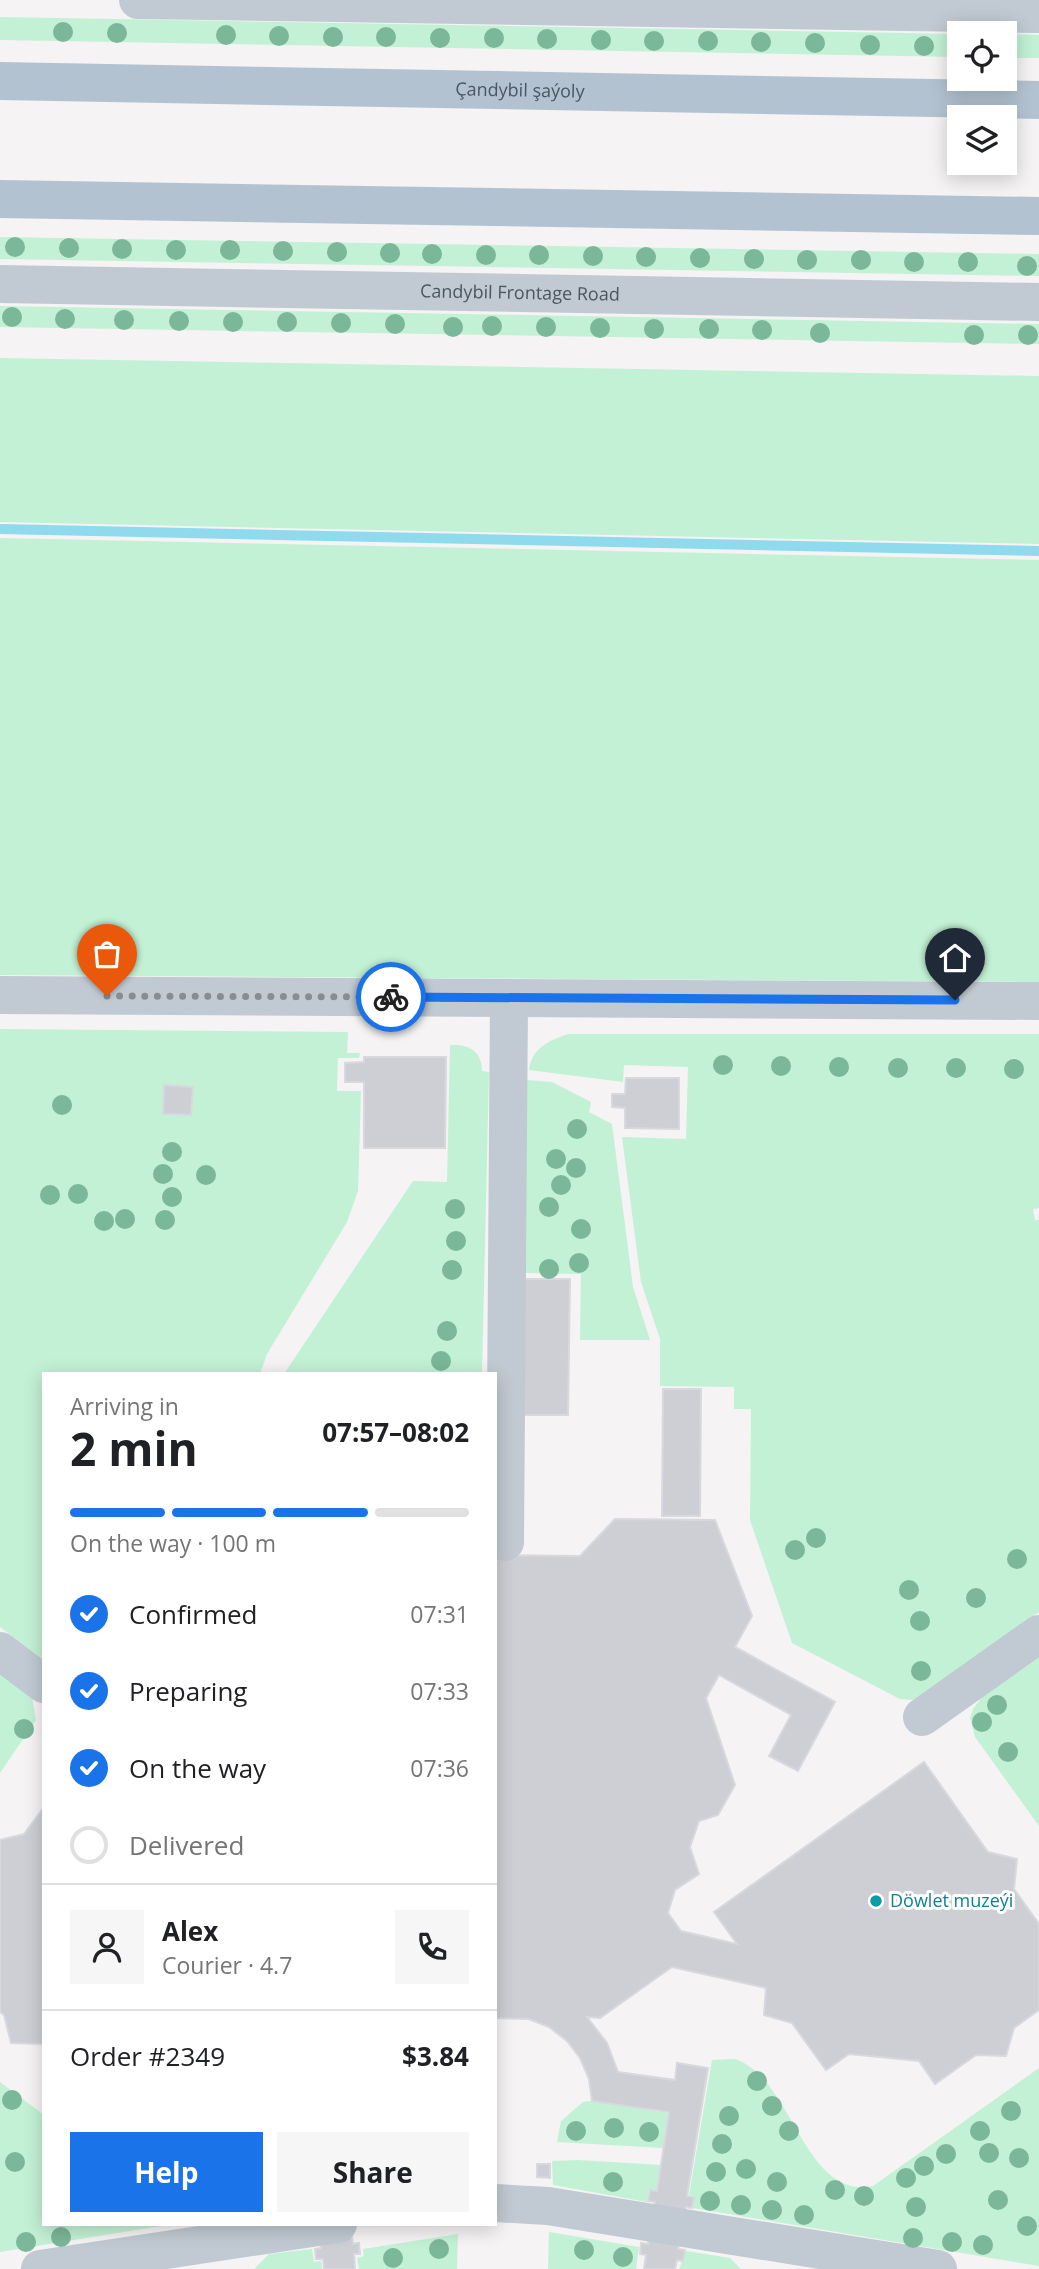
<!DOCTYPE html>
<meta charset="utf-8">
<style>
body{margin:0;font-family:"Open Sans",sans-serif;background:#f6f6f6;color:#202124;height:100vh;display:flex;flex-direction:column;font-size:26px;white-space:nowrap}
*{box-sizing:border-box;margin:0}
p{font-size:23px;color:#757577}
.icon{flex:none;width:38px;height:38px;fill:none;stroke:currentColor;stroke-width:2;stroke-linecap:round;stroke-linejoin:round}
.map{position:relative;flex:1;overflow:hidden}
.sheet{position:absolute;left:42px;top:1372px;width:455px;height:854px;display:flex;flex-direction:column;background:#fff;border-radius:0px;box-shadow:0 4px 18px #0003}
.sheet>*{flex:none}
.fabs{position:absolute;left:947px;top:21px;display:grid;gap:14px}
.fabs a{display:grid;place-items:center;width:70px;height:70px;border-radius:0px;background:#fff;box-shadow:0 4px 18px #0003;font-size:35px}
.pin{position:absolute;display:grid;place-items:center;width:60px;height:60px;color:#fff;margin:-72px -30px;border-radius:50% 50% 50% 0;rotate:-45deg;box-shadow:0 0 7px #0007}
.pin .icon{rotate:45deg}
.courier{position:absolute;display:grid;place-items:center;width:70px;height:70px;margin:-35px;border:5px solid #1a73e8;border-radius:50%;background:#fff;color:#222;box-shadow:0 2px 9px #0007}
.headline em{font-style:normal;font-weight:700}
.headline div{display:flex;flex-direction:column-reverse}
.headline{display:flex;align-items:center;justify-content:space-between;height:119px;padding:0 28px}
h1{font-size:46px;font-weight:700;line-height:52px}
.bar{display:grid;grid-template-columns:repeat(4,1fr);gap:10px 7px;align-content:center;height:84px;padding:0 28px}
.bar i{height:9px;border-radius:5px;background:#e0e0e0}
.bar .selected{background:#1a73e8}
.bar p{grid-column:span 4}
.line{display:flex;align-items:center;gap:18px;padding:0 28px;border-top:2px solid #e0e0e0}
.line div{flex:1}
.round{display:grid;place-items:center;flex:none;width:74px;height:74px;border-radius:0px;background:#f6f6f6}
ol{padding:0 28px;list-style:none}
li{display:flex;align-items:center;gap:21px;height:77px}
li p{margin-inline-start:auto}
li .icon{padding:7px;border-radius:50%;background:#1a73e8;color:#fff;stroke-width:4}
li:last-child{color:#757577}
li i{width:38px;height:38px;border:4px solid #e0e0e0;border-radius:50%}
.button{display:flex;gap:14px;margin-top:auto;padding:14px 28px}
.button a{flex:1;height:80px;border-radius:0px;background:#1a73e8;color:#fff;font-size:28px;font-weight:700;line-height:80px;text-align:center}
.button a+a{background:#f6f6f6;color:#202124}
.map>svg:first-child{display:block}
.green{fill:#c3f1d5}
.lines{fill:none;stroke-linecap:round;stroke-linejoin:round}
.stream{stroke:#90daee;stroke-width:10}
.building{fill:#cdcfd5;stroke:#d7d9de;stroke-width:2}
.minor{stroke:#c1cad2;stroke-width:38}
.major{stroke:#b3c2d1;stroke-width:38}
.tree{fill:#7bb799}
.done{stroke:#868d94;stroke-width:7;stroke-dasharray:0 12.6}
.route{stroke:#1a73e8;stroke-width:9}
.culture-dot{fill:#0f9aa8;stroke:#fff;stroke-width:2.5}
.labels{text-anchor:middle;stroke-width:6;stroke-linejoin:round;paint-order:stroke}
.street-label{font-size:18px;fill:#4a5661;stroke:#fff}
.culture-label{font-size:18px;fill:#0d838f;stroke:#fff;text-anchor:start}
</style>
<div class="map">
<svg width="1039" height="2269" viewBox="0 0 1039 2269">
<rect width="100%" height="100%" fill="#f5f3f3"/>
<path class="green" d="M0 17 959 34V57L0 40Z
M1005 34 1039 35V58H1005Z
M0 237 1039 254V276L0 259Z
M0 306 1039 324V344L0 327Z
M0 358 1039 376V544L0 522Z
M0 538 1039 560V982L0 975Z
M0 1029 348 1032 347 1053H360L359 1058H338L337 1091H361L358 1191 347 1222 267 1354 260 1374H44V1660L0 1627Z
M568 1034H1039V1208L1033 1209 1035 1220H1039V1612L925 1695 912 1700 900 1699 792 1643 750 1520 751 1409H734V1387L660 1386V1339L641 1282 622 1137 686 1139 688 1067 624 1065 623 1082 529 1070C532 1048 548 1041 568 1034Z
M450 1045C469 1044 482 1051 482 1071L489 1072 482 1374H284L413 1181 447 1182Z
M527 1080 552 1082 591 1102 589 1112 612 1124 633 1287 650 1340H580L581 1274 525 1273Z
M1039 1656V1826L975 1737 970 1718 973 1709 983 1696Z
M0 1671 32 1697 36 1720 0 1773Z
M735 2059C793 2078 804 2201 873 2186L1039 2068V2266L693 2208 694 2196 689 2195 712 2060Z
M0 2082 44 2115V2224H173L0 2252Z
M590 2101 668 2113 663 2148 557 2142 561 2121 583 2102Z
M578 2160 661 2165 656 2190 649 2189 647 2202 553 2185 552 2161Z
M549 2232 639 2247 636 2269H548Z
M458 2234 457 2269H359L357 2258 364 2256 363 2249Z
M312 2249 314 2262 321 2261 322 2269H254L269 2254Z
M686 2251 730 2258 741 2269H679Z"/>
<g class="lines">
<path class="stream" d="M0 529 1039 551"/>
</g>
<path class="building" d="M364 1057H446L445 1148H364V1082H345V1063L364 1062Z
M626 1078H679V1129L625 1128V1108L612 1107V1094H625Z
M164 1085 193 1087 191 1115 163 1114Z
M524 1279H570L568 1415H522Z
M663 1389H701L700 1516H662Z
M615 1519 715 1520 752 1616 735 1647 835 1702 798 1771 769 1756 791 1715 719 1675 706 1698 735 1785 718 1815 699 1821 690 1847 699 1874 675 1890 668 1913 681 1931 737 1944 714 1912 924 1762 988 1852 1017 1859 1014 1889 1039 1924V2010L1014 2028 1006 2056 976 2055 935 2084 919 2061 849 2054 826 2070 792 2023 764 2015 766 1988 672 1967 600 2018 587 2017 607 2043 618 2072 675 2080 677 2063 708 2068 687 2196 694 2197 692 2208 686 2207 678 2249 685 2250 683 2261 677 2260 675 2269H644L646 2255 640 2254 641 2243 648 2244 655 2202 648 2201 650 2190 657 2191 669 2112 592 2101 589 2079 580 2058 567 2041 549 2027 529 2019 495 2018V1555L580 1556Z
M44 1807V2044L11 2043 4 2015 0 2012V1840L24 1834Z
M537 2164H550V2178L537 2177Z
M318 2224H350L353 2244 359 2243 360 2254H354L355 2269H324L323 2259H316L315 2249 321 2248Z"/>
<g class="lines">
<g class="minor">
<path d="M138 0 1039 14"/>
<path id="s1" d="M0 284 1039 302"/>
<path d="M0 995 1039 1001"/>
<path d="M505 1542 509 998"/>
<path d="M0 1651 44 1684"/>
<path d="M922 1717 1039 1634"/>
<path d="M495 2203 548 2206 938 2269"/>
<path d="M40 2269 338 2224"/>
</g>
<g class="major">
<path id="s2" d="M0 81 1039 100"/>
<path d="M0 199 1039 216"/>
</g>
</g>
<g class="tree">
<circle cx="63" cy="32" r="10"/>
<circle cx="117" cy="33" r="10"/>
<circle cx="226" cy="35" r="10"/>
<circle cx="279" cy="36" r="10"/>
<circle cx="333" cy="37" r="10"/>
<circle cx="386" cy="37" r="10"/>
<circle cx="440" cy="38" r="10"/>
<circle cx="494" cy="38" r="10"/>
<circle cx="547" cy="39" r="10"/>
<circle cx="601" cy="40" r="10"/>
<circle cx="654" cy="41" r="10"/>
<circle cx="708" cy="41" r="10"/>
<circle cx="761" cy="42" r="10"/>
<circle cx="815" cy="43" r="10"/>
<circle cx="870" cy="45" r="10"/>
<circle cx="924" cy="46" r="10"/>
<circle cx="15" cy="247" r="10"/>
<circle cx="69" cy="248" r="10"/>
<circle cx="122" cy="249" r="10"/>
<circle cx="176" cy="250" r="10"/>
<circle cx="230" cy="250" r="10"/>
<circle cx="283" cy="251" r="10"/>
<circle cx="337" cy="252" r="10"/>
<circle cx="390" cy="253" r="10"/>
<circle cx="432" cy="254" r="10"/>
<circle cx="486" cy="255" r="10"/>
<circle cx="539" cy="255" r="10"/>
<circle cx="593" cy="256" r="10"/>
<circle cx="646" cy="257" r="10"/>
<circle cx="700" cy="258" r="10"/>
<circle cx="754" cy="259" r="10"/>
<circle cx="807" cy="260" r="10"/>
<circle cx="861" cy="260" r="10"/>
<circle cx="914" cy="262" r="10"/>
<circle cx="968" cy="262" r="10"/>
<circle cx="1027" cy="266" r="10"/>
<circle cx="12" cy="317" r="10"/>
<circle cx="65" cy="319" r="10"/>
<circle cx="124" cy="320" r="10"/>
<circle cx="179" cy="321" r="10"/>
<circle cx="233" cy="322" r="10"/>
<circle cx="287" cy="322" r="10"/>
<circle cx="341" cy="323" r="10"/>
<circle cx="395" cy="324" r="10"/>
<circle cx="492" cy="326" r="10"/>
<circle cx="453" cy="327" r="10"/>
<circle cx="546" cy="327" r="10"/>
<circle cx="600" cy="328" r="10"/>
<circle cx="654" cy="329" r="10"/>
<circle cx="709" cy="329" r="10"/>
<circle cx="762" cy="330" r="10"/>
<circle cx="820" cy="333" r="10"/>
<circle cx="974" cy="335" r="10"/>
<circle cx="1028" cy="335" r="10"/>
<circle cx="723" cy="1065" r="10"/>
<circle cx="781" cy="1066" r="10"/>
<circle cx="839" cy="1067" r="10"/>
<circle cx="898" cy="1068" r="10"/>
<circle cx="956" cy="1068" r="10"/>
<circle cx="1014" cy="1069" r="10"/>
<circle cx="62" cy="1105" r="10"/>
<circle cx="577" cy="1129" r="10"/>
<circle cx="172" cy="1152" r="10"/>
<circle cx="556" cy="1159" r="10"/>
<circle cx="576" cy="1168" r="10"/>
<circle cx="163" cy="1174" r="10"/>
<circle cx="206" cy="1175" r="10"/>
<circle cx="561" cy="1185" r="10"/>
<circle cx="78" cy="1194" r="10"/>
<circle cx="50" cy="1195" r="10"/>
<circle cx="172" cy="1197" r="10"/>
<circle cx="549" cy="1207" r="10"/>
<circle cx="455" cy="1209" r="10"/>
<circle cx="125" cy="1219" r="10"/>
<circle cx="165" cy="1220" r="10"/>
<circle cx="104" cy="1221" r="10"/>
<circle cx="581" cy="1229" r="10"/>
<circle cx="456" cy="1241" r="10"/>
<circle cx="579" cy="1263" r="10"/>
<circle cx="549" cy="1269" r="10"/>
<circle cx="452" cy="1270" r="10"/>
<circle cx="447" cy="1331" r="10"/>
<circle cx="441" cy="1361" r="10"/>
<circle cx="816" cy="1538" r="10"/>
<circle cx="795" cy="1550" r="10"/>
<circle cx="1017" cy="1559" r="10"/>
<circle cx="909" cy="1590" r="10"/>
<circle cx="976" cy="1598" r="10"/>
<circle cx="920" cy="1621" r="10"/>
<circle cx="921" cy="1671" r="10"/>
<circle cx="997" cy="1705" r="10"/>
<circle cx="982" cy="1722" r="10"/>
<circle cx="24" cy="1729" r="10"/>
<circle cx="1008" cy="1752" r="10"/>
<circle cx="757" cy="2081" r="10"/>
<circle cx="12" cy="2100" r="10"/>
<circle cx="772" cy="2106" r="10"/>
<circle cx="1011" cy="2111" r="10"/>
<circle cx="729" cy="2116" r="10"/>
<circle cx="614" cy="2128" r="10"/>
<circle cx="576" cy="2131" r="10"/>
<circle cx="789" cy="2131" r="10"/>
<circle cx="980" cy="2131" r="10"/>
<circle cx="649" cy="2132" r="10"/>
<circle cx="722" cy="2144" r="10"/>
<circle cx="989" cy="2153" r="10"/>
<circle cx="946" cy="2154" r="10"/>
<circle cx="1019" cy="2158" r="10"/>
<circle cx="15" cy="2162" r="10"/>
<circle cx="924" cy="2166" r="10"/>
<circle cx="746" cy="2169" r="10"/>
<circle cx="716" cy="2172" r="10"/>
<circle cx="906" cy="2178" r="10"/>
<circle cx="613" cy="2182" r="10"/>
<circle cx="777" cy="2182" r="10"/>
<circle cx="835" cy="2190" r="10"/>
<circle cx="864" cy="2196" r="10"/>
<circle cx="998" cy="2200" r="10"/>
<circle cx="710" cy="2201" r="10"/>
<circle cx="741" cy="2205" r="10"/>
<circle cx="916" cy="2207" r="10"/>
<circle cx="772" cy="2210" r="10"/>
<circle cx="804" cy="2215" r="10"/>
<circle cx="1027" cy="2226" r="10"/>
<circle cx="61" cy="2237" r="10"/>
<circle cx="913" cy="2238" r="10"/>
<circle cx="26" cy="2242" r="10"/>
<circle cx="952" cy="2242" r="10"/>
<circle cx="983" cy="2245" r="10"/>
<circle cx="439" cy="2249" r="10"/>
<circle cx="584" cy="2250" r="10"/>
<circle cx="623" cy="2257" r="10"/>
<circle cx="393" cy="2258" r="10"/>
</g>
<g class="lines">
<path class="done" d="M107 996 391 997"/>
<path class="route" d="M391 997 955 1000"/>
</g>
<circle class="culture-dot" cx="876" cy="1901" r="7"/>
<g class="labels">
<g class="street-label">
<text dy="6" stroke="none"><textPath href="#s2" startOffset="520">Çandybil şaýoly</textPath></text>
<text dy="6" stroke="none"><textPath href="#s1" startOffset="520">Candybil Frontage Road</textPath></text>
</g>
<g class="culture-label">
<text x="890" y="1907">Döwlet muzeýi</text>
</g>
</g>
</svg>
<div class="fabs">
<a><svg class="icon" aria-label="locate" viewBox="0 0 24 24"><circle cx="12" cy="12" r="6"/><path d="M12 2v4M12 18v4M2 12h4M18 12h4"/></svg></a>
<a><svg class="icon" aria-label="layers" viewBox="0 0 24 24"><path d="M12 4l9 5-9 5-9-5zM3 14l9 5 9-5"/></svg></a>
</div>
<div class="pin" style="left:107px;top:996px;background:#ea580c"><svg class="icon" aria-label="bag" viewBox="0 0 24 24"><path d="M5 8h14l-1 12H6zM9 8a3 3 0 0 1 6 0"/></svg></div>
<div class="pin" style="left:955px;top:1000px;background:#1f2937"><svg class="icon" aria-label="home" viewBox="0 0 24 24"><path d="M3 11l9-7 9 7M6 9v11h12V9"/></svg></div>
<div class="courier" style="left:391px;top:997px"><svg class="icon" aria-label="bike" viewBox="0 0 24 24"><circle cx="6" cy="16" r="4"/><circle cx="18" cy="16" r="4"/><path d="M6 16l4-8h5l3 8M10 8l3 8H6M13 5h3"/></svg></div>
<section class="sheet">
<div class="headline"><div><h1>2 min</h1><p>Arriving in</p></div><em>07:57–08:02</em></div>
<div class="bar"><i class="selected"></i><i class="selected"></i><i class="selected"></i><i></i><p>On the way · 100 m</p></div>
<ol>
<li><svg class="icon" aria-label="check" viewBox="0 0 24 24"><path d="M5 12l5 5 9-10"/></svg>Confirmed<p>07:31</p></li>
<li><svg class="icon" aria-label="check" viewBox="0 0 24 24"><path d="M5 12l5 5 9-10"/></svg>Preparing<p>07:33</p></li>
<li><svg class="icon" aria-label="check" viewBox="0 0 24 24"><path d="M5 12l5 5 9-10"/></svg>On the way<p>07:36</p></li>
<li><i></i>Delivered</li>
</ol>
<div class="line" style="height:126px"><a class="round"><svg class="icon" aria-label="person" viewBox="0 0 24 24"><circle cx="12" cy="8" r="4"/><path d="M4 21q1-7 8-7t8 7"/></svg></a><div><b>Alex</b><p>Courier · 4.7</p></div><a class="round"><svg class="icon" aria-label="phone" viewBox="0 0 24 24"><path d="M5 4h4l2 5-3 2q2 4 5 5l2-3 5 2v4C11 20 4 13 5 4z"/></svg></a></div>
<div class="line" style="height:91px"><div>Order #2349</div><b>$3.84</b></div>
<div class="button"><a>Help</a><a>Share</a></div>
</section>
</div>
